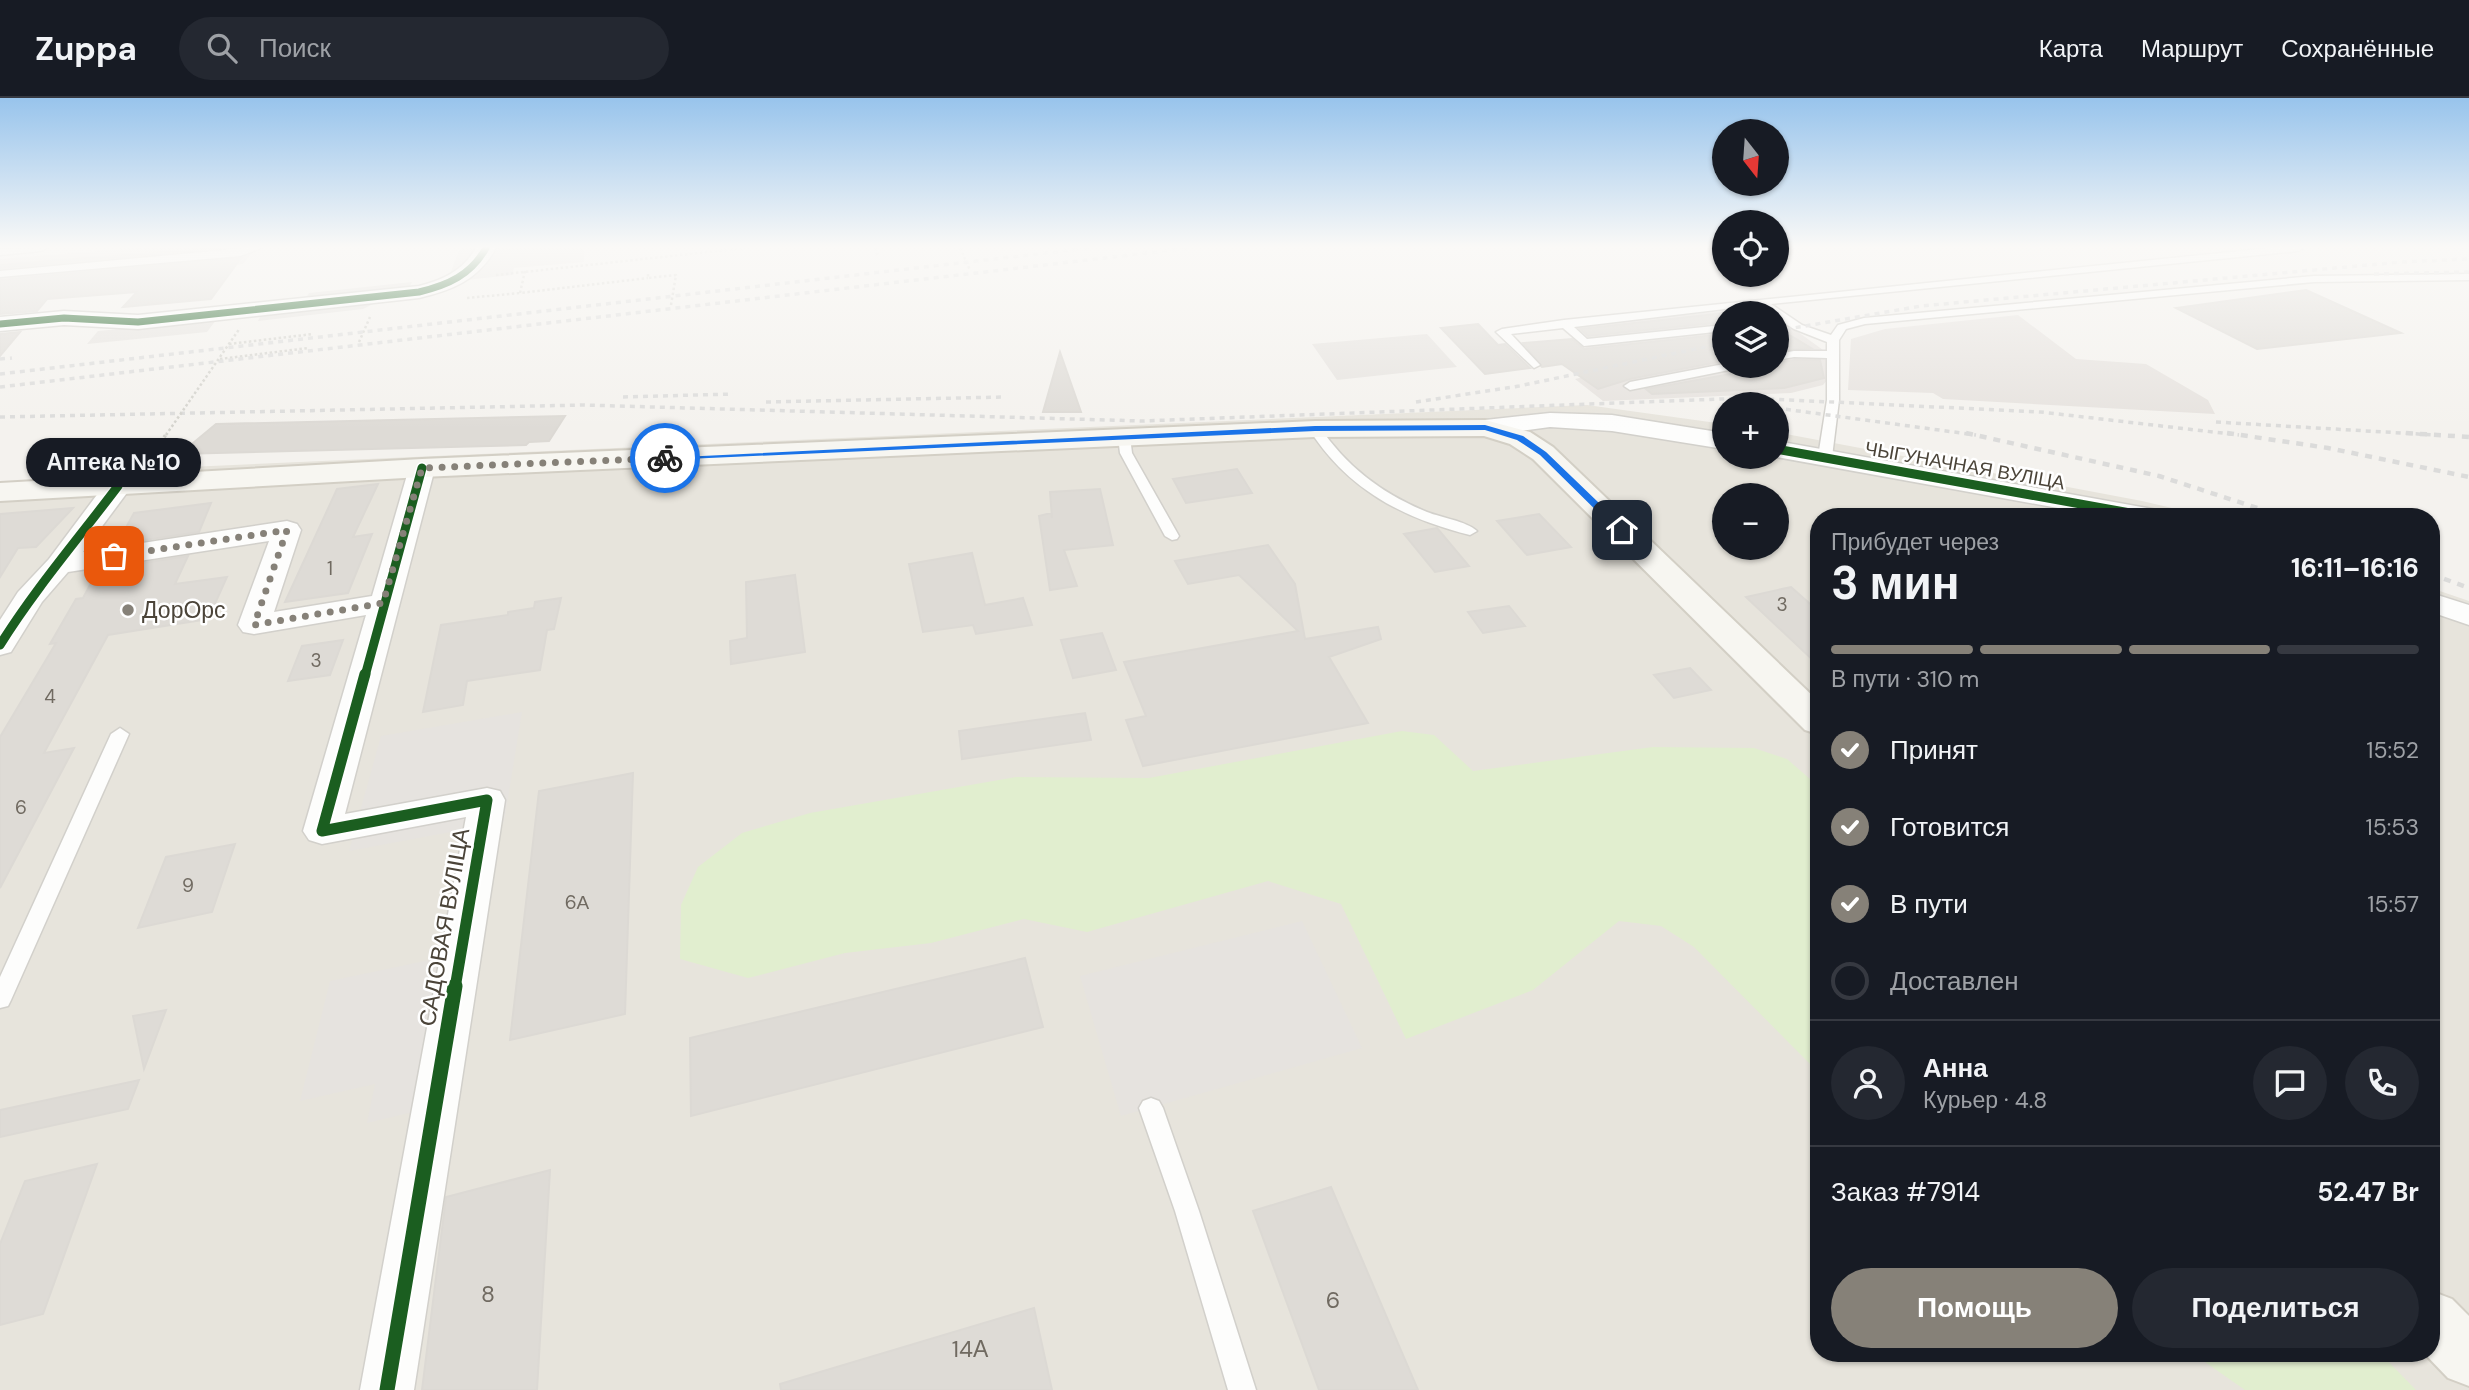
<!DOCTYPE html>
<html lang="ru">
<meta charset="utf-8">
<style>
body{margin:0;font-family:"DM Sans",sans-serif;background:#242831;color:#f1f3f6;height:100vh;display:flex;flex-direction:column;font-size:26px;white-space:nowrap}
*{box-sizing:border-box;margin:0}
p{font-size:23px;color:#9ea1a6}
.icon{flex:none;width:38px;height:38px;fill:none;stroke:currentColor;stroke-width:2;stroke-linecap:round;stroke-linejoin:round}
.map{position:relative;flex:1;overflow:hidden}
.drawer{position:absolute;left:1810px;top:410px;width:630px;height:854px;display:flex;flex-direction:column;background:#171b24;border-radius:28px;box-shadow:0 2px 5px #0004}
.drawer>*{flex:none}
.needle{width:46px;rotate:163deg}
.buttons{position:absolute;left:1712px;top:21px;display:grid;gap:14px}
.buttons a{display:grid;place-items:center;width:77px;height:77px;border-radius:50%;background:#171b24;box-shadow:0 2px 5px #0004;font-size:35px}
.pin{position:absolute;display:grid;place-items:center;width:60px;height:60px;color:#fff;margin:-30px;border-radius:14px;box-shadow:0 4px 10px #0006}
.courier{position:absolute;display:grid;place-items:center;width:70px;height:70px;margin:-35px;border:5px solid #1a73e8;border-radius:50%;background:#fff;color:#222;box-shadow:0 2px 9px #0007}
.bubble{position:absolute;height:49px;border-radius:24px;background:#171b24;box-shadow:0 2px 5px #0004;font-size:23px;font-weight:700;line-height:49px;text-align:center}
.headline em{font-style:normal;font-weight:700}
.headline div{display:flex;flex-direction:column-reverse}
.headline{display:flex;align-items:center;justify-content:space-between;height:119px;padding:0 21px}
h1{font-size:46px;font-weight:700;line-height:52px}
.bar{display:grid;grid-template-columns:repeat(4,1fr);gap:10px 7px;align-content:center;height:84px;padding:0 21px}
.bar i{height:9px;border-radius:5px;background:#363941}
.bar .current{background:#868178}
.bar p{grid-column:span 4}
.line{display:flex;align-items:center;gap:18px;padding:0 21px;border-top:2px solid #363941}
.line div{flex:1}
.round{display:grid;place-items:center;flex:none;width:74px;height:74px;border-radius:37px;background:#242831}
ol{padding:0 21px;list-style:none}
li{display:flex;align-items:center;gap:21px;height:77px}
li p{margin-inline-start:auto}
li .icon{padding:7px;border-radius:50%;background:#868178;color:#fff;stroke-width:4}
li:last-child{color:#9ea1a6}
li i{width:38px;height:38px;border:4px solid #363941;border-radius:50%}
.cta{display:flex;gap:14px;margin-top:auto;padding:14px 21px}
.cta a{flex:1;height:80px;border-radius:42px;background:#868178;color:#fff;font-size:28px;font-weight:700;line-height:80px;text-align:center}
.cta a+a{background:#242831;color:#f1f3f6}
header{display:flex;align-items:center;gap:42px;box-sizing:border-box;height:98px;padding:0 35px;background:#171b24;border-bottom:2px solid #363941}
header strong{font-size:33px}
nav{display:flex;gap:38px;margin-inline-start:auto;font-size:24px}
.search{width:490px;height:63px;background:#242831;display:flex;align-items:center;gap:18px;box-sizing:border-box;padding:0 24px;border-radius:38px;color:#9ea1a6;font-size:26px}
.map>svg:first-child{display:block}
.residential{fill:#e7e4dc;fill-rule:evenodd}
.industrial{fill:#e6e2de}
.green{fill:#e1eecf}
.parking{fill:#e6e3df}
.building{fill:#dedbd6;stroke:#dcd9d4;stroke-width:2}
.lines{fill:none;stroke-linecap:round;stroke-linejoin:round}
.service-casing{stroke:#d2d0cb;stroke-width:3}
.minor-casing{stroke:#d2d0cb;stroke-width:3}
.secondary-casing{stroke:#d3cfc5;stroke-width:4}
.path{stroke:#d3d2cc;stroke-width:2.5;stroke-dasharray:2.5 2.5;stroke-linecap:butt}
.service{fill:#fdfdfc;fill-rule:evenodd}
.minor{fill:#fdfdfc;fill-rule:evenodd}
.secondary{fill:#f7f6f1;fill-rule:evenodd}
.rail-far1{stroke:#dbdbda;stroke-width:3.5;stroke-dasharray:5 5;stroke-linecap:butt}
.rail{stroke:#dbdbda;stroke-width:4.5;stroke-dasharray:7 7;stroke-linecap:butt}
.path-bridge-far1{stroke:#d3d2cc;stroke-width:2.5;stroke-dasharray:2.5 2.5;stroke-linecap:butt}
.path-bridge{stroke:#d3d2cc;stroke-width:3.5;stroke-dasharray:2.5 2.5;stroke-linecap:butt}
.cycleway-far3-casing{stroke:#fff;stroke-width:10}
.cycleway-far2-casing{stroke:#fff;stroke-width:12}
.cycleway-far1-casing{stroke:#fff;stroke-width:16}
.cycleway-casing{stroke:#fff;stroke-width:19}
.cycleway-far3{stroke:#1b5e20;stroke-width:7}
.cycleway-far2{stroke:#1b5e20;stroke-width:9}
.cycleway-far1{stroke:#1b5e20;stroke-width:11}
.cycleway{stroke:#1b5e20;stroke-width:15}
.route{fill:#1a73e8}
.done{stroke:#868178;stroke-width:7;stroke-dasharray:0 12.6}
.poi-dot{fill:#868178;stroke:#fff;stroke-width:2.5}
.labels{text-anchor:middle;stroke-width:5;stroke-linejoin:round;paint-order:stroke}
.far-street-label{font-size:19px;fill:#4b4439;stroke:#fff}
.number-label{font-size:19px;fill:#706a61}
.poi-label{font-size:23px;fill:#4b4439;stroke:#fff;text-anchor:start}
.street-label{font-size:23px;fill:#4b4439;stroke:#fff}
.near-number-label{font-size:23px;fill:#706a61}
</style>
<header>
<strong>Zuppa</strong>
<div class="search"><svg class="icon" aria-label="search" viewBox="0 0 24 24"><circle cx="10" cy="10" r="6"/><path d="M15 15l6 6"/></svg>Поиск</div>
<nav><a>Карта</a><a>Маршрут</a><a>Сохранённые</a></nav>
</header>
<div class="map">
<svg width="2469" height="1292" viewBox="0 0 2469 1292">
<rect width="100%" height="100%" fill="#f4f2ee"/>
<path class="residential" d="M1587 307 1724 326V359H1776V334L2142 403 2206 418H1818V1255H2431V490L2469 503V1292H0V402L186 389 144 371ZM1724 397H1776V450H1724Z"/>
<path class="industrial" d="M135 150H256L243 166 0 187V161Z
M1765 209 1773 215H1724V268H1776V218L1823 252 1831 278 1823 287 1791 295 1603 303 1575 281 1613 272 1561 229Z
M2018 217 2076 261 2146 266 2208 302 2215 316 1943 301 1933 295 1848 292 1851 241 1885 231Z"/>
<path class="green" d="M1402 633 1434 637 1473 673 1653 649 1754 650 1787 661 1818 688V974L1694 849 1661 828 1619 823 1533 892 1406 941 1341 806 1268 783 1087 834 1024 821 931 845 845 855 748 880 680 861 681 807 698 769 742 735 810 715 1016 679 1149 680Z
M2192 1255H2380L2416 1292H2245Z"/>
<path class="parking" d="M460 150H584V164L514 170 512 177 447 184Z
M412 184 408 192 304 203 309 195Z
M379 203 363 211 258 223 262 215Z
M216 222 207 234 87 246 98 233Z
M1427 236 1457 269 1337 282 1312 246Z
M522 614 504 724 349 753 381 638Z
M1302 823 1362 950 1121 1018 1080 878Z
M481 851 459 1003 367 1025 375 986 300 1003 330 883Z"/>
<path class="building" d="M219 150 0 170V167L61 162Z
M241 160 211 201 123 209 137 194 47 201 37 213 0 216V182Z
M2306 192 2401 235 2257 251 2176 210Z
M1724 215V224L1588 238 1580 231Z
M1478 226 1498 247 1505 246 1530 270 1485 276 1441 230Z
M1776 229 1811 250 1776 253Z
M20 234 0 258V236Z
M1724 236V263L1630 281 1598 291 1562 266 1542 269 1523 245 1572 241 1584 251Z
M1060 254 1081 314H1043Z
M1794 262H1820L1824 280 1784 290 1652 296 1646 291 1776 268V265Z
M565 318 549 343 529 344 526 347 180 356 216 326Z
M1237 371 1252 395 1186 405 1173 381Z
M378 386 353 439 372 436 348 495 285 504 337 391Z
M1100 391 1113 447 1064 452 1077 488 1050 492 1039 418 1051 415 1052 420 1050 394Z
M211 405 199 434 117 446 134 415Z
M73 410 36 449 18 450 0 479V416Z
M1539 416 1571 449 1527 457 1497 423Z
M1437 430 1469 468 1435 474 1404 436Z
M1268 447 1295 486 1305 541 1378 529 1381 541 1329 559 1368 625 1143 668 1126 622 1146 618 1124 564 1298 533 1239 477 1188 486 1175 463Z
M972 455 985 507 1023 500 1032 527 976 536 973 527 923 534 909 466Z
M188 458 175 486 227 479 208 521 108 537 44 655 74 650 0 790V639L56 545 50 546 76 501 83 500 98 472Z
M795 477 805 554 731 566 730 543 747 540 746 484Z
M1791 489 1818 513V567L1746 499Z
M561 500 554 531 547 532 540 572 467 583 463 607 423 614 441 527 508 517V514L534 510 535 504Z
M1509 508 1525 528 1483 535 1468 514Z
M1102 535 1116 572 1073 580 1061 542Z
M343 542 330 577 288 583 302 548Z
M1690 570 1711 592 1674 600 1654 577Z
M1085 615 1091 642 962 661 959 633Z
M633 675 625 916 510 942 539 693Z
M235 746 212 814 138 830 166 759Z
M1025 860 1043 929 691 1018 690 940Z
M166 912 144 971 133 918Z
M139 982 128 1011 0 1039V1012Z
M97 1066 43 1216 0 1227V1146L25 1083Z
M550 1072 537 1292H422L446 1099Z
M1331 1089 1418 1292H1319L1253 1113Z
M1034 1210 1052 1292H781L780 1286Z"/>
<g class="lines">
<g class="service-casing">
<path id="service" d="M46 150 41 153 0 157V151Z
M246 150H261L240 158 0 179V173Z
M2270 150H2303L2298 153 1771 206 1802 227 1831 237 1838 227 1864 220 2314 178 2469 176V182L2314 184 1865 226 1846 231 1839 242V302L1832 359 1825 363 1818 359 1827 302V260L1794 259 1776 262V256L1794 253H1827V244L1794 231 1776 220V215H1770L1758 207 1574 229 1587 241 1724 227V233L1584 248 1563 230 1511 236 1540 267 1534 270 1496 234 1502 231 1564 222Z
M1724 266 1740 268 1734 271 1630 292 1624 288 1630 284Z
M1315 327 1319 328C1347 369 1381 395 1427 414 1442 420 1466 423 1477 433L1470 437C1402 420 1347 391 1309 331Z
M1124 335 1130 339 1132 355 1179 438 1177 441 1172 442 1165 438 1120 355 1118 339Z
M120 630 129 636 11 902 8 908 0 910V879L111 636Z
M1151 1000 1159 1003 1163 1010 1199 1113 1256 1292H1228L1175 1113 1139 1010 1143 1003Z"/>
</g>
<g class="minor-casing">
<path id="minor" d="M476 150H496C478 182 453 192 419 200L138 231 64 227 0 233V219L64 213 138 217 419 188C443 182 464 172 476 150Z
M1550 315 1612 317 1724 335V351L1612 333 1550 329 1485 338 1476 335 1472 330 1476 325 1485 322Z
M1776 343 2147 410 2157 412 2161 418H2102L1776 359Z
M422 362 431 364 435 370 345 716 487 690 500 693 505 702 414 1292H360L466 719 322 746 309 742 303 733 366 517 254 536 243 534 238 527 269 443 68 474 42 504 11 554 0 557V522L18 494 49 461 108 382H128L132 388 83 454 287 423 297 426 301 432 274 514 372 498 409 370 413 364Z
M2431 495 2469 507V527L2431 514Z"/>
</g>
<g class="secondary-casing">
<path id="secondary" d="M1485 322 1530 334 1553 349 1818 603V636L1805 632 1533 361 1510 346 1484 338 1315 339 422 379 0 403V385L422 361 1315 323Z
M2431 1193 2452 1201 2469 1218V1288L2448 1280 2424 1255H2431Z"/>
</g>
<path class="path" d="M875 150 878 158
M960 150 970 172
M525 173 520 195 648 180
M648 176V180L676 177 671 207
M496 177 745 150
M467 200 520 195
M359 244 370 219
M229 246 313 236
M220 261 308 250"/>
<use href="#service" class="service"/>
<use href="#minor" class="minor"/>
<use href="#secondary" class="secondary"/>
<path class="rail-far1" d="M2374 176 2469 174
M1776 233 1921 208 2401 164 2469 161
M0 261 12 260
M0 276 1089 150
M0 289 1190 150
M623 299 733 296
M766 304 1005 299
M1416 304 1519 288 1724 245
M1776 310 1976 337
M0 319 584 307 1142 323 1748 300 2041 314 2239 337
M2216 324 2435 337"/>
<path class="rail" d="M1966 335 2159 378 2282 418
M2227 335 2328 350 2469 379
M2406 335 2469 339
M2431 476 2469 490"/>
<path class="path-bridge-far1" d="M166 337 240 230"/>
<path class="path-bridge" d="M144 368 167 335"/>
<g class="cycleway-far3-casing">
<path id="cycleway-far3" d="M0 226 64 220 138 224 419 194C448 187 471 177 486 150"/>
</g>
<g class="cycleway-far2-casing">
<path id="cycleway-far2" d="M1776 351 2147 418
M0 547C35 491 78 441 118 388
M365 578 422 370"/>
</g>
<g class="cycleway-far1-casing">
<path id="cycleway-far1" d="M365 576 322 733 487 702 455 890"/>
</g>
<g class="cycleway-casing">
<path id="cycleway" d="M387 1292 455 888"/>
</g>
<use href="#cycleway-far3" class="cycleway-far3"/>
<use href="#cycleway-far2" class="cycleway-far2"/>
<use href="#cycleway-far1" class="cycleway-far1"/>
<use href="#cycleway" class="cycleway"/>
</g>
<linearGradient id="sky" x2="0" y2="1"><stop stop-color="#98c4ec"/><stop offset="0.45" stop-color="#faf9f7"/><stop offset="1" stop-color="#faf9f7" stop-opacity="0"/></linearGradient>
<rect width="2469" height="331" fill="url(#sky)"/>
<path class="route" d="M1485 327 1523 338 1546 354 1625 430V434H1618L1540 357 1517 342 1485 332 1315 333 665 362 661 360 1315 328Z"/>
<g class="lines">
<path class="done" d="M114 458 287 432 254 527 383 505 422 370 665 360"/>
</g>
<circle class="poi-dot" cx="128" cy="512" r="7"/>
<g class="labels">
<g class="far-street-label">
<text transform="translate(1965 367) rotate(10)" y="7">ЧЫГУНАЧНАЯ ВУЛІЦА</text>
</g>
<g class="number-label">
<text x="330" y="477">1</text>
<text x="1782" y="513">3</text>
<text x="316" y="569">3</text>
<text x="50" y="605">4</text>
<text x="21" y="716">6</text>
<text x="188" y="794">9</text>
<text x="577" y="811">6А</text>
</g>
<g class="poi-label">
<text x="142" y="520">ДорОрс</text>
</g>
<g class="street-label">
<text transform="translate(444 829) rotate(-80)" y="8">САДОВАЯ ВУЛІЦА</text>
</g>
<g class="near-number-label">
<text x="488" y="1204">8</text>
<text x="1333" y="1210">6</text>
<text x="970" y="1259">14А</text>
</g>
</g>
</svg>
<div class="buttons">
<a><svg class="needle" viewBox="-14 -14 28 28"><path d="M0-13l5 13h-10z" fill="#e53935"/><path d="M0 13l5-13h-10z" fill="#9ea1a6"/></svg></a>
<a><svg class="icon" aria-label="locate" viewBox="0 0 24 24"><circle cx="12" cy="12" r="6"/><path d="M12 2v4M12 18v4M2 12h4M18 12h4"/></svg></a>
<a><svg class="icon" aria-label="layers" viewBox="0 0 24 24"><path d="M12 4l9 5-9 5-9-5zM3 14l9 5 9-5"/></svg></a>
<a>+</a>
<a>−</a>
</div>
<div class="pin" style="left:114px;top:458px;background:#ea580c"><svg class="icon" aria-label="bag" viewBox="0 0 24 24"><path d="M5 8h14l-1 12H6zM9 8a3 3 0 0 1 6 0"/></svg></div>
<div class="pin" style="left:1622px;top:432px;background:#1f2937"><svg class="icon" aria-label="home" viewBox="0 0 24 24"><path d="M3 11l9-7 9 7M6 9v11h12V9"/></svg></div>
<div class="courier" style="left:665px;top:360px"><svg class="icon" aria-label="bike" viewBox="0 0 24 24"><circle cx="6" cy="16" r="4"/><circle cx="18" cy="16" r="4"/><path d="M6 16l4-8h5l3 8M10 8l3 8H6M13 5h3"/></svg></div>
<div class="bubble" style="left:26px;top:340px;width:175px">Аптека №10</div>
<section class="drawer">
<div class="headline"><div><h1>3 мин</h1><p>Прибудет через</p></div><em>16:11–16:16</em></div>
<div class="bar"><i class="current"></i><i class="current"></i><i class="current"></i><i></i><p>В пути · 310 m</p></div>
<ol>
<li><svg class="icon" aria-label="check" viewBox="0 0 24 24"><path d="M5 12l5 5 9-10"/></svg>Принят<p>15:52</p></li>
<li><svg class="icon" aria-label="check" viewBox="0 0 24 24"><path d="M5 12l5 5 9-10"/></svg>Готовится<p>15:53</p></li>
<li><svg class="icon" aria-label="check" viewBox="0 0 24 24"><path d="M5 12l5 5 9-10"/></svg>В пути<p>15:57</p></li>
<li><i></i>Доставлен</li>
</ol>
<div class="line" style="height:126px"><a class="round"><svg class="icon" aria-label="person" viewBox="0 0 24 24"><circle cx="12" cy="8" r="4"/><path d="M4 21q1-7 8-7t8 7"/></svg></a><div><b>Анна</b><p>Курьер · 4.8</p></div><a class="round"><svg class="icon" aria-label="chat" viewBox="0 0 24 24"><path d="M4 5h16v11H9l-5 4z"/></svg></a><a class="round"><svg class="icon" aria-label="phone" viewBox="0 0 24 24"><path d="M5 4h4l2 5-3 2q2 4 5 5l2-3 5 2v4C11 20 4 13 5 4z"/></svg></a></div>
<div class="line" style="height:91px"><div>Заказ #7914</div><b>52.47 Br</b></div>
<div class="cta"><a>Помощь</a><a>Поделиться</a></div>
</section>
</div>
